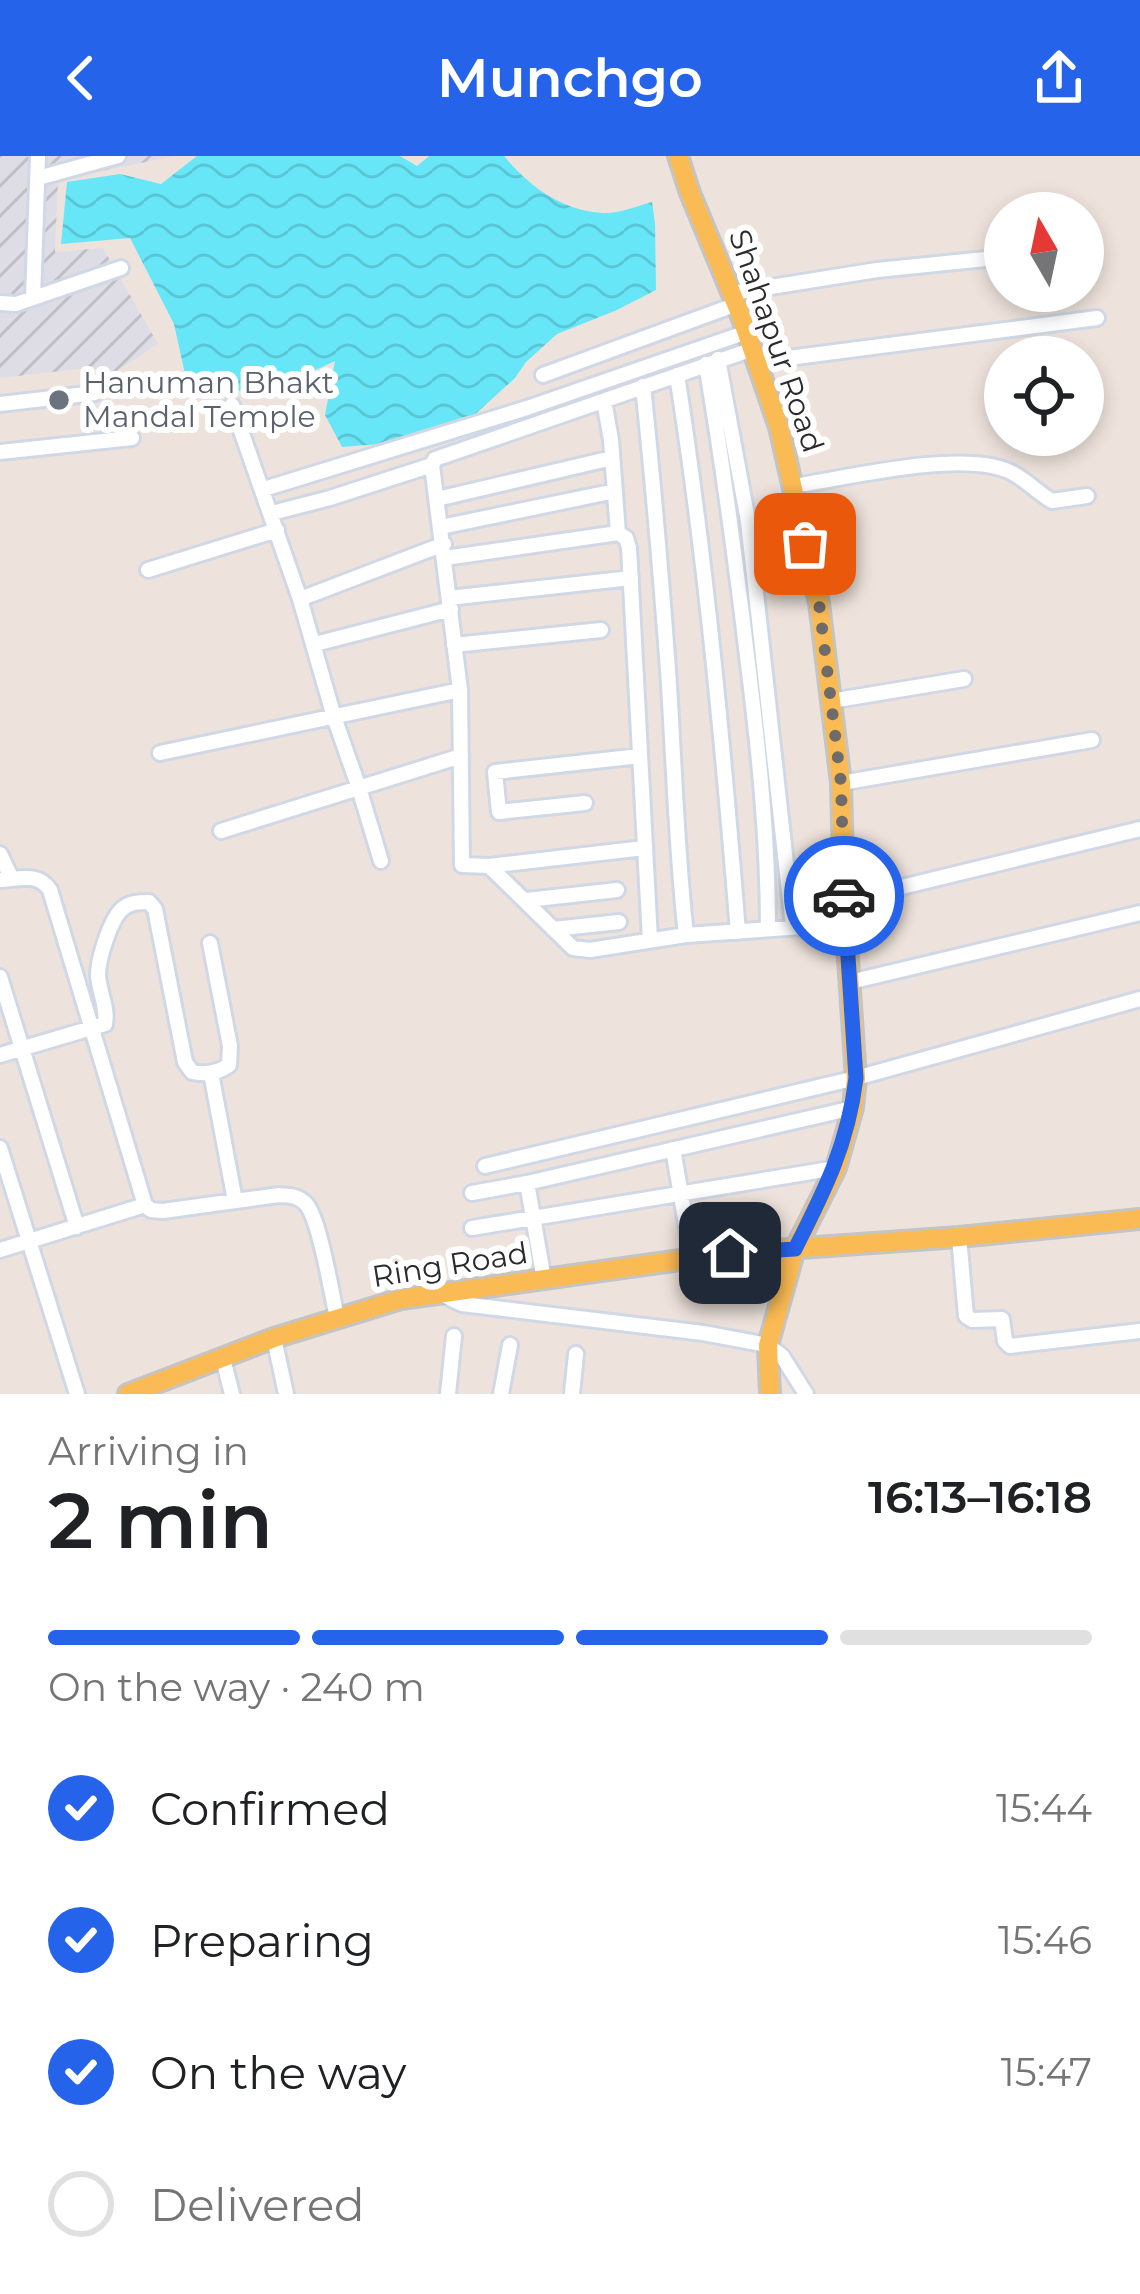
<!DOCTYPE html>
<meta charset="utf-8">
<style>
body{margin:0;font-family:Montserrat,sans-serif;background:#f6f6f6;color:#202124;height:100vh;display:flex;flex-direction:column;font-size:45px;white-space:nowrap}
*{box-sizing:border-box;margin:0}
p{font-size:39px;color:#757577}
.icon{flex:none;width:66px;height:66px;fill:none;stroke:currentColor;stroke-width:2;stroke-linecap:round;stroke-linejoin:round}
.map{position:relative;height:1238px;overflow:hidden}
.details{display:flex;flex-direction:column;background:#fff;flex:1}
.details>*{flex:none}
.needle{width:78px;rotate:351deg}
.controls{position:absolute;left:984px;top:36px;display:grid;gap:24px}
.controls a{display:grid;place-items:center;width:120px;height:120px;border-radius:50%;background:#fff;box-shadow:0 6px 18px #0003;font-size:60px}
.pin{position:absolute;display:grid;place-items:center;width:102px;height:102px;color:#fff;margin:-51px;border-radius:24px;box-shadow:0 6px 18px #0006}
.courier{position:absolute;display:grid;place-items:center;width:120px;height:120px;margin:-60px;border:9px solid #2563eb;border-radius:50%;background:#fff;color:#222;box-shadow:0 3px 15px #0007}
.head em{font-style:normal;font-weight:600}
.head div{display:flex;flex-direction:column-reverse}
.head{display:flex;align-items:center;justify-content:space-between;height:204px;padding:0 48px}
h1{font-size:78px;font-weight:600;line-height:90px}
.bar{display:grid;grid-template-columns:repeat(4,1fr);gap:18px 12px;align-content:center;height:144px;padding:0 48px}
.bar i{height:15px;border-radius:9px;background:#e0e0e0}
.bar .current{background:#2563eb}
.bar p{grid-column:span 4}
ol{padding:0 48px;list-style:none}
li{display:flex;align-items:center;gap:36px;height:132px}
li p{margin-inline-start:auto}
li .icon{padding:12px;border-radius:50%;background:#2563eb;color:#fff;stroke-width:4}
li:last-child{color:#757577}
li i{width:66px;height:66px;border:6px solid #e0e0e0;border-radius:50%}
header{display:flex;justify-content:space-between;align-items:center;height:156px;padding:0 48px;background:#2563eb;color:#fff;font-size:54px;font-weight:600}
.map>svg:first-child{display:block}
.industrial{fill:url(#industrial-furrows)}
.water{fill:url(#water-waves)}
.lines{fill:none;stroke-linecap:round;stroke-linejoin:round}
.minor-casing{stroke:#d1d8e5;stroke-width:20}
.major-casing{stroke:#c4c4c4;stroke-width:24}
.minor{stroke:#fff;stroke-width:14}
.major{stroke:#fbbb54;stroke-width:18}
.done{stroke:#6f6b69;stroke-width:12;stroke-dasharray:0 21.6}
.route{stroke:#2563eb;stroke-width:15}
.worship-dot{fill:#6b7280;stroke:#fff;stroke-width:4.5}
.labels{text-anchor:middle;stroke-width:12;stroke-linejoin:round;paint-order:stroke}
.street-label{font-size:30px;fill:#2b2b2b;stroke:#fff}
.worship-label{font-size:30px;fill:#5b616d;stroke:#fff;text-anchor:start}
</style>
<header><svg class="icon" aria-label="back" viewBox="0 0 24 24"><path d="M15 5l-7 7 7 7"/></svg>Munchgo<svg class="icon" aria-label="share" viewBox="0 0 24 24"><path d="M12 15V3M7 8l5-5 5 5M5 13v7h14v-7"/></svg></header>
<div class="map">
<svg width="1140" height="1238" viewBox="0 0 1140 1238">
<defs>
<pattern id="industrial-furrows" width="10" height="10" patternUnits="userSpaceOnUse" patternTransform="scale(3)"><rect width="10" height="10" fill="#dedde6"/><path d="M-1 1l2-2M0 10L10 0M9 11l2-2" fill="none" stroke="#bfbec5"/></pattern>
<pattern id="water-waves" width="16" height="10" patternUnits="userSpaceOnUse" patternTransform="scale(3)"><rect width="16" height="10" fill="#67e6f8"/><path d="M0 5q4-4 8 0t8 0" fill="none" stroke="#5ac5d5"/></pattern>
</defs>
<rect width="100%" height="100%" fill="#eee3dc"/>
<path class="industrial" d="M0 0H175L58 24 55 96 103 92 158 188 115 216 88 212 0 222Z"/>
<path class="water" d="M197 0H400L417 10 429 0H504C530 31 561 54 603 57 618 58 637 50 652 46L655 67 656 134 617 154 557 178 526 206 515 222 459 273 405 286 342 291 325 259 335 205 318 213 239 235 185 218 174 168 130 82 61 88 67 26 120 18 161 28Z"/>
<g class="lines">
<g class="minor-casing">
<path id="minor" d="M38 22 118 0
M733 137 877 114 1005 101
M33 142 38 0
M0 147 16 148 121 112
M753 193 435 303 432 309 460 534 462 709 489 710 573 792 590 794 686 779 846 768
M718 203 748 365 793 771
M757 206 1097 162
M706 208C723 308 736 407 748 508 759 596 768 684 768 773
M543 219 737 148
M677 219C706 404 723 590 738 776
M643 230C653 325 661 419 668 514 674 602 676 691 686 779
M604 245 611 284 618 377 626 382 629 392 650 784
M0 248 95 237
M232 249 300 443 334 561 359 632 381 705
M0 296 132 282
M793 330C847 322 956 295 1006 314 1023 320 1036 336 1052 345L1087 340
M264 333 527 252 747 176
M437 343 612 302
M272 357 330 342 432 309
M441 371 615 335
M445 402 618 377
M148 414 277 374
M449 442 631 422
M300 443 444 388
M315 488 451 453
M454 489 601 474
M831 545 964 523
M160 597 460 534
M841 627 1092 584
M585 647 499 656 495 616 640 600
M221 675 461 600
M0 698 12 723
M489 710 644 692
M0 724C19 723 38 716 50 734L145 1049 151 1054 163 1055 279 1039C289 1040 298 1039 306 1048 320 1064 331 1136 337 1161
M527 744 617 734
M844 745 1140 673
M553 773 619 766
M0 821 77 1071
M850 826 1140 757
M0 899 105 868C108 851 99 836 98 819 98 803 110 765 121 754 129 746 139 746 149 746L155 753 185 906 192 916C206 919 218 917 229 909L230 890 210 787
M211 917 235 1045
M0 992 77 1238
M673 993 692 1103
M485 1010 856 922 1140 843
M527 1027 544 1124
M472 1037 527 1027 853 952
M472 1072 836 1012
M959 1081 966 1160 972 1164 1002 1163 1005 1185 1010 1190 1140 1175
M0 1094 145 1049
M443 1139 462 1148 703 1177 768 1189 782 1200 806 1238
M274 1182 286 1238
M223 1203 232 1238
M448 1238 454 1180
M501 1238 510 1189
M572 1238 576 1198"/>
</g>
<g class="major-casing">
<path id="major" d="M678 0 690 37 741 160 779 271 819 447 841 627 844 745 856 922 853 952 836 1012 795 1093 768 1189 770 1238
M128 1238 274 1182 401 1143 731 1097 959 1081 1140 1063"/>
</g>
<use href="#minor" class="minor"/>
<use href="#major" class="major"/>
</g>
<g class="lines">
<path class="done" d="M805 388 819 447 841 627 844 740"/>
<path class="route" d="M730 1097 795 1093C825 1034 848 988 856 922L844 740"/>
</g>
<circle class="worship-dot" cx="59" cy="244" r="12"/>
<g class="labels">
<g class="street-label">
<text transform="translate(776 185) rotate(71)" y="10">Shahapur Road</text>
<text transform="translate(450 1109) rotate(-9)" y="10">Ring Road</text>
</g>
<g class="worship-label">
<text x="83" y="237">Hanuman Bhakt<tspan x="83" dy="34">Mandal Temple</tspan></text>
</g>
</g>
</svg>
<div class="controls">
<a><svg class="needle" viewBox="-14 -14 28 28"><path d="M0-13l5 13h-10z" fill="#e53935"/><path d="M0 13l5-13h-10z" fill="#757577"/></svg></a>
<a><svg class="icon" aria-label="locate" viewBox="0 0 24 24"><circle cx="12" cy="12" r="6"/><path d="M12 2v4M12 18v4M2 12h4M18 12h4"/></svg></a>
</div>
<div class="pin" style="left:805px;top:388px;background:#ea580c"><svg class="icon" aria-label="bag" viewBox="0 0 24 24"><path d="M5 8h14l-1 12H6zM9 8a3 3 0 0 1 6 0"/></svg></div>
<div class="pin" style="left:730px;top:1097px;background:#1f2937"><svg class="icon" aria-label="home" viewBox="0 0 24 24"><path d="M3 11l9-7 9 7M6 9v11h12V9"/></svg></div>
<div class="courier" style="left:844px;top:740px"><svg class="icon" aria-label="car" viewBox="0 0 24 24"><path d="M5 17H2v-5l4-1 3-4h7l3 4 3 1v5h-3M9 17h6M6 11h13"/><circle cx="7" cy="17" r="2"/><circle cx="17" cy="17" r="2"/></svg></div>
</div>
<section class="details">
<div class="head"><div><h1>2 min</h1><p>Arriving in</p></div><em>16:13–16:18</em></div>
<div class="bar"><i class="current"></i><i class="current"></i><i class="current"></i><i></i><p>On the way · 240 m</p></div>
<ol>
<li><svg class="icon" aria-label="check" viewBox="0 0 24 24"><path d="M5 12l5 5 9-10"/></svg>Confirmed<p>15:44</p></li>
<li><svg class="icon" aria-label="check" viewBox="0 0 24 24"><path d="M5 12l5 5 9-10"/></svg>Preparing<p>15:46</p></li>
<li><svg class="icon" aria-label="check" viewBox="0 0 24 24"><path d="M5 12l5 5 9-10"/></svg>On the way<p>15:47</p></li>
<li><i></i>Delivered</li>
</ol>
</section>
